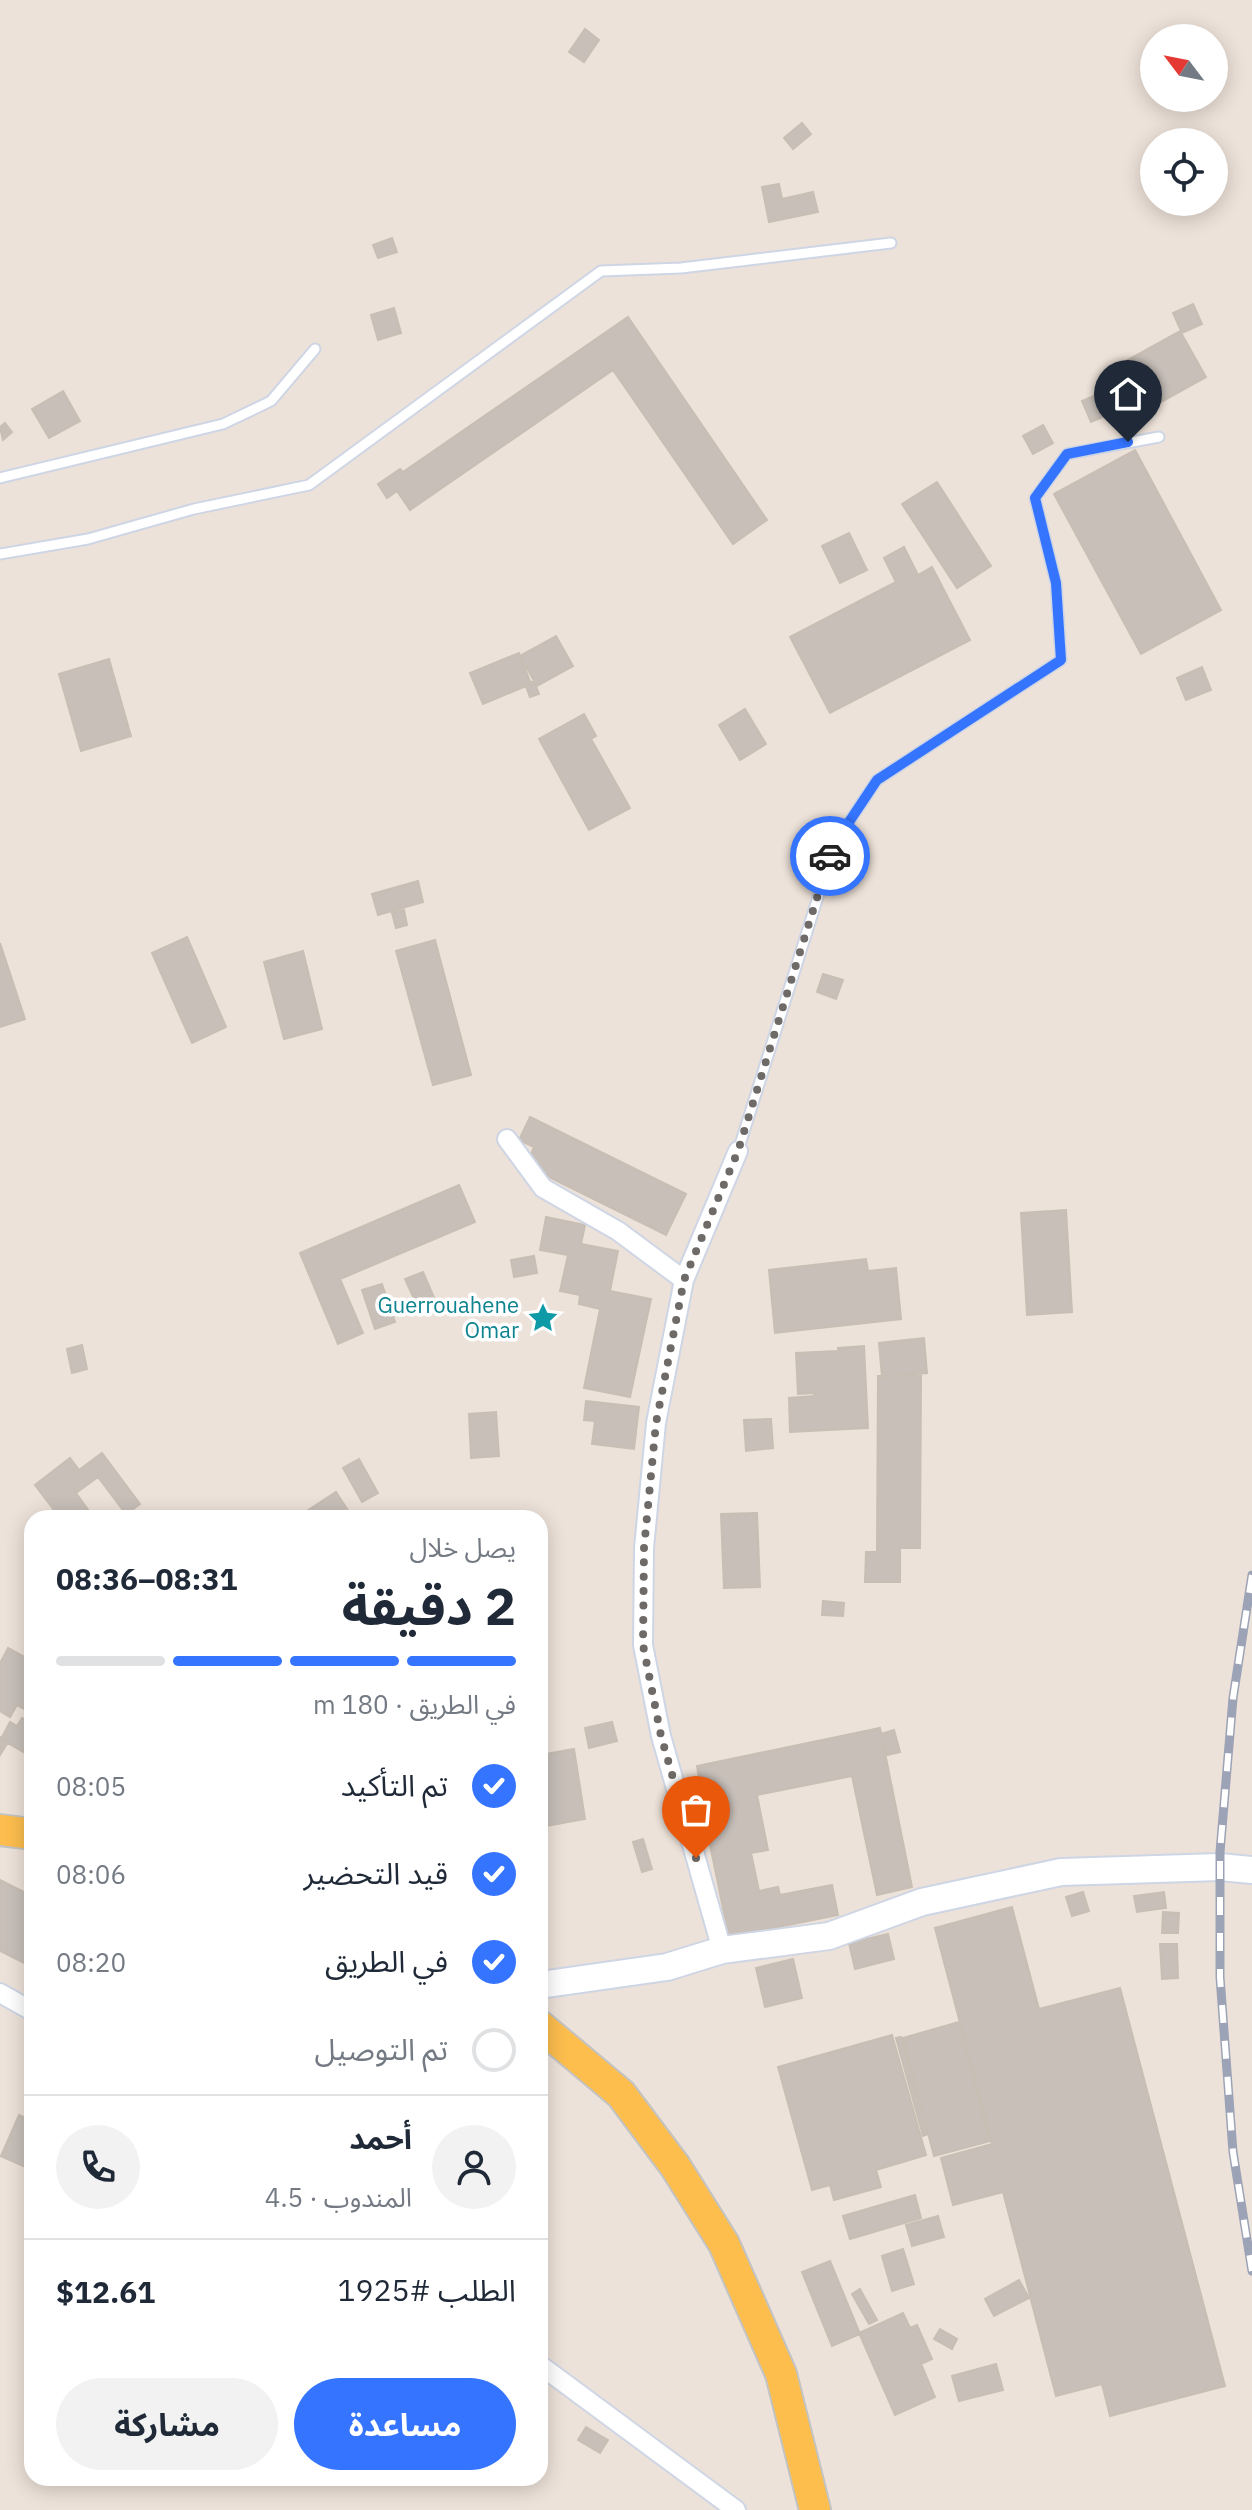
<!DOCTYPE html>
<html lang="ar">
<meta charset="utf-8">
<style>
body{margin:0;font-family:"IBM Plex Sans","Noto Sans Arabic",sans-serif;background:#f2f2f3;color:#1f2937;direction:rtl;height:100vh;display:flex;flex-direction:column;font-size:30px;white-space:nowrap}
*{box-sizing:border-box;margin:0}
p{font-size:26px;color:#747a83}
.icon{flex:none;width:44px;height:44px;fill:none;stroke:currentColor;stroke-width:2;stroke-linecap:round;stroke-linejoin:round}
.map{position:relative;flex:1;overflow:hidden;direction:ltr}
.details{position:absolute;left:24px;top:1510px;width:524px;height:976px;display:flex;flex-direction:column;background:#fff;border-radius:24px;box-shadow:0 4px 20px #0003;direction:rtl}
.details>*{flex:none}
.needle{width:52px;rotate:302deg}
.fabs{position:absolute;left:1140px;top:24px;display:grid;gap:16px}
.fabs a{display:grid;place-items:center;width:88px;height:88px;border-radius:50%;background:#fff;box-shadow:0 4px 20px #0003;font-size:40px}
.pin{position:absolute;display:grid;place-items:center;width:68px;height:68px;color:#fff;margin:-82px -34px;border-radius:50% 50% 50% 0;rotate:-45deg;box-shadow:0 0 8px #0007}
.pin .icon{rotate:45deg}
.courier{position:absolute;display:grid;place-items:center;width:80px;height:80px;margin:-40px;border:6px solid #3474ff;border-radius:50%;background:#fff;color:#222;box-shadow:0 2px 10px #0007}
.head em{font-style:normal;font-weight:700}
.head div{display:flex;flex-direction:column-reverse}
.head{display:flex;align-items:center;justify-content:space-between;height:136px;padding:0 32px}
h1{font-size:52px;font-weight:700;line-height:60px}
.bar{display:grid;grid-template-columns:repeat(4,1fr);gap:12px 8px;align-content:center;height:96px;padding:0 32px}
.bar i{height:10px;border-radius:6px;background:#e0e1e3}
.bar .selected{background:#3474ff}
.bar p{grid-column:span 4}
.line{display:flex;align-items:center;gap:20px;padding:0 32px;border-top:2px solid #e0e1e3}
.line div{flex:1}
.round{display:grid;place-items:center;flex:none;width:84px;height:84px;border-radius:42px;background:#f2f2f3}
ol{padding:0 32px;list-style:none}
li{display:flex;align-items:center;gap:24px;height:88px}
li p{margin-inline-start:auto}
li .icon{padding:8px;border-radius:50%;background:#3474ff;color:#fff;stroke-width:4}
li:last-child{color:#747a83}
li i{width:44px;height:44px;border:4px solid #e0e1e3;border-radius:50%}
.cta{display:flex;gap:16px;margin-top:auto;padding:16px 32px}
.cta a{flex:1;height:92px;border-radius:48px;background:#3474ff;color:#fff;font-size:32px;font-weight:700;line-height:92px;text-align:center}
.cta a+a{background:#f2f2f3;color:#1f2937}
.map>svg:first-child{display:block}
.building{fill:#c8bfb9;stroke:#c8beb3;stroke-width:2}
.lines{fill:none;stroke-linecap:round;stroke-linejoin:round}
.lane-casing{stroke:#ced5e4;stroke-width:13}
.street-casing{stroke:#ced5e4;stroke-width:22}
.secondary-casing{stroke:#ced5e4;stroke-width:30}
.primary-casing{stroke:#c3c3c3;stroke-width:34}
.lane{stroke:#fff;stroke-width:9}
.street{stroke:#fff;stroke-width:18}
.secondary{stroke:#fff;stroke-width:26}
.primary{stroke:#fdbe4e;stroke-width:30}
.rail-casing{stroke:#9ca3b6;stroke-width:9}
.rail{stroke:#fff;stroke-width:6;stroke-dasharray:18;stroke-linecap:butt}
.done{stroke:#6e6a67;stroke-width:8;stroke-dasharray:0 14.4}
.route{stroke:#3474ff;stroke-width:10}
.labels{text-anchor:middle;stroke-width:7;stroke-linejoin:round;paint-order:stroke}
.culture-label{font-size:22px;fill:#0d838f;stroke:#fff;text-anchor:end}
</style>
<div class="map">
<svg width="1252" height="2510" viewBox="0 0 1252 2510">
<rect width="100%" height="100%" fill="#ede2d9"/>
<path class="building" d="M585 29 599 40 584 62 569 52Z
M802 123 811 134 793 149 784 138Z
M779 184 782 199 813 192 818 212 769 222 762 187Z
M392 238 397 252 378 258 373 245Z
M1193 304 1202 324 1182 333 1173 313Z
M394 308 401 333 378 340 371 315Z
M628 317 767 520 733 544 613 370 410 510 397 491 387 498 378 484 400 469 403 472Z
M1180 331 1206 377 1145 411 1119 365Z
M1127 381 1137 406 1124 412 1114 386Z
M1112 388 1122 409 1091 422 1082 401Z
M63 391 80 421 49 438 32 409Z
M5 423 12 432 3 440 0 427Z
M1043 425 1053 443 1033 454 1023 436Z
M1135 450 1221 610 1141 654 1054 494Z
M937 482 991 566 957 588 902 504Z
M849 533 867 570 840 583 822 546Z
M904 547 918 575 932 567 970 640 830 713 790 637 896 582 884 558Z
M556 636 573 666 537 686 520 656Z
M519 653 531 684 483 704 470 673Z
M109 659 131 736 81 751 59 674Z
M1202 667 1211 690 1186 700 1177 678Z
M534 681 539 694 530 697 525 684Z
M745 709 766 744 740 760 719 725Z
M584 714 596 736 591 739 630 808 589 830 539 739Z
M418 881 423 902 378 915 372 894Z
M404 910 407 925 396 928 392 913Z
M187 937 226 1027 192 1043 152 953Z
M435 940 471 1075 433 1085 396 951Z
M0 943 25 1019 0 1027Z
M303 951 322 1029 284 1039 264 962Z
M823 974 843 980 836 999 817 992Z
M530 1117 686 1194 666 1235 537 1171 540 1165 529 1159 534 1147 519 1140Z
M459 1185 475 1222 340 1279 363 1333 338 1344 300 1253Z
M1066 1210 1072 1312 1027 1315 1021 1213Z
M546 1217 585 1225 581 1244 618 1251 610 1291 651 1299 630 1397 584 1388 600 1309 579 1304 580 1295 560 1291 568 1255 540 1250Z
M534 1256 537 1273 514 1277 511 1260Z
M866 1259 868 1271 896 1268 901 1319 775 1333 769 1270Z
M423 1272 438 1307 421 1314 405 1279Z
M382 1284 395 1322 375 1329 362 1290Z
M924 1338 927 1373 882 1377 879 1343Z
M82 1345 87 1369 72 1373 67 1349Z
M864 1346 868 1428 790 1432 789 1398 814 1396V1393L798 1394 796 1353 838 1351V1348Z
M878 1376H921L920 1548H900V1582H865L866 1552H877Z
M586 1401 639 1407 634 1449 592 1444 595 1421 584 1420Z
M496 1412 499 1456 471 1458 469 1414Z
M771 1419 773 1448 746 1451 744 1420Z
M102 1453 140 1504 126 1514 98 1477 76 1493 94 1518H60L35 1485 70 1458 79 1470Z
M359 1459 378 1493 362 1502 343 1468Z
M336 1492 353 1518H302L301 1515Z
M757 1513 760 1587 724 1588 721 1514Z
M823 1601 844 1603 843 1616 822 1615Z
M8 1648 32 1661V1713L17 1705 10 1717 0 1711V1663Z
M22 1718 32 1723V1757L1 1739 10 1722 17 1726Z
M612 1722 617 1741 589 1748 585 1728Z
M880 1728 912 1887 877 1895 852 1776 757 1795 768 1850 751 1853 759 1891 778 1887 780 1895 832 1885 838 1915 729 1937 702 1806 704 1805 697 1766Z
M894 1730 900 1752 887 1755 881 1734Z
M0 1737 8 1742 0 1755Z
M574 1749 585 1819 540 1827V1755Z
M643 1839 652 1869 642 1872 633 1842Z
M0 1880 32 1896V1967L0 1951Z
M1083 1892 1089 1911 1072 1916 1066 1897Z
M1164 1892 1166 1908 1137 1912 1134 1896Z
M1012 1907 1039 2009 1120 1988 1225 2386 1110 2416 1102 2384 1056 2396 1003 2192 953 2205 941 2158 992 2144 935 1928Z
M1163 1912 1179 1913 1178 1933H1162Z
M888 1934 894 1959 855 1969 849 1943Z
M1160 1944H1177L1178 1978 1162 1979Z
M793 1959 802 1998 765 2007 756 1968Z
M959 2022 990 2141 934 2156 903 2038Z
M892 2035 926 2155 876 2170 881 2187 834 2200 830 2185 812 2190 778 2067Z
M901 2037 928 2134 923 2136 896 2038Z
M19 2115 32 2121V2170L1 2156Z
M915 2195 921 2218 850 2239 843 2216Z
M938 2216 944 2237 912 2246 906 2225Z
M903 2249 914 2284 892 2291 882 2256Z
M830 2261 860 2334 832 2346 802 2272Z
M1019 2280 1029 2298 994 2316 985 2299Z
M860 2289 877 2320 869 2324 852 2294Z
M903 2313 910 2328 917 2325 932 2359 921 2364 935 2397 895 2415 859 2333Z
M940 2329 957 2339 952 2349 934 2339Z
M996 2364 1003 2390 959 2401 952 2376Z
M586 2427 608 2440 600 2453 578 2440Z"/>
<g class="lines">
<g class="lane-casing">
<path id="lane" d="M0 478 223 424 271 401 315 349
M0 554 88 539 194 509 309 485 601 271 681 268 891 243
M738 1151 835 843 877 780 1061 660 1056 583 1035 498 1067 454 1159 437"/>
</g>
<g class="street-casing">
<path id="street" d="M507 1139 543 1188 618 1231 684 1280
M722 1950 661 1736 643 1645 644 1548 656 1423 684 1280 738 1151
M0 1993 32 2011
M540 2365 736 2510"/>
</g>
<g class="secondary-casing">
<path id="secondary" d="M540 1985 667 1967 722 1950 829 1936 922 1902 1061 1872 1220 1867 1252 1870"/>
</g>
<g class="primary-casing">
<path id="primary" d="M0 1830 32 1834
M540 2026 621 2094 675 2166 724 2244 781 2374 815 2510"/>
</g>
<use href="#lane" class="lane"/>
<use href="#street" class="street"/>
<use href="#secondary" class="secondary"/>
<use href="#primary" class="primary"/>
<g class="rail-casing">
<path id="rail" d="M1252 1575 1233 1698 1220 1852V1977L1233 2152 1252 2271"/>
</g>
<use href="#rail" class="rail"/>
</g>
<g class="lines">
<path class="done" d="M696 1858 661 1736 643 1645 644 1548 656 1423 684 1280 738 1151 830 856"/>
<path class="route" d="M830 856 835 843 877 780 1061 660 1056 583 1035 498 1067 454 1128 442"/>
</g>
<defs>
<g id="sight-bare" transform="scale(2.4)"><path d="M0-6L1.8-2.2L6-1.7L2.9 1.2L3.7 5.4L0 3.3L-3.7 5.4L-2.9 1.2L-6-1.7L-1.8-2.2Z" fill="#0f9aa8" stroke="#fff" stroke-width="2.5" paint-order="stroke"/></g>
</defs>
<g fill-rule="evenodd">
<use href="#sight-bare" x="543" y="1318"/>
</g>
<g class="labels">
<g class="culture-label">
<text x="519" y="1313">Guerrouahene<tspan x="519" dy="25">Omar</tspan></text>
</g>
</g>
</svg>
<div class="fabs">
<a><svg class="needle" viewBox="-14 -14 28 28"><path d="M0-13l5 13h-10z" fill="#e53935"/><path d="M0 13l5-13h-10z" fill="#747a83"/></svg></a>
<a><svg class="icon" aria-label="locate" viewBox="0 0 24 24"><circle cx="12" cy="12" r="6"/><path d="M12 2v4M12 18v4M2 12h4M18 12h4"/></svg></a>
</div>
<div class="pin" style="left:696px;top:1858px;background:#ea580c"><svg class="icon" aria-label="bag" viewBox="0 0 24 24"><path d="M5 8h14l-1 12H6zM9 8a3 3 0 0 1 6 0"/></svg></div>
<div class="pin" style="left:1128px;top:442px;background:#1f2937"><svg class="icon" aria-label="home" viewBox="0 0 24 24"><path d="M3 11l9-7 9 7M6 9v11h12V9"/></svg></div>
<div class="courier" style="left:830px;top:856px"><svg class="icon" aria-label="car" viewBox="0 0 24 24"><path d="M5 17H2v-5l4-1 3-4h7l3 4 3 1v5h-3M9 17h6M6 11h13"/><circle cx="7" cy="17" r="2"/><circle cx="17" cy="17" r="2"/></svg></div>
<section class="details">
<div class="head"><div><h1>2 دقيقة</h1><p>يصل خلال</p></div><em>08:31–08:36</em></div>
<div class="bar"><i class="selected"></i><i class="selected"></i><i class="selected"></i><i></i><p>في الطريق · 180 m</p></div>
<ol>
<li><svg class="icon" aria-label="check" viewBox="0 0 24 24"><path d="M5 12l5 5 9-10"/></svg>تم التأكيد<p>08:05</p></li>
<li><svg class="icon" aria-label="check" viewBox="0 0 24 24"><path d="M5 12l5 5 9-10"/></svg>قيد التحضير<p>08:06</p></li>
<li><svg class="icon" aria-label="check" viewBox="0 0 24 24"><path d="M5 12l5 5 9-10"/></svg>في الطريق<p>08:20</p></li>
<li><i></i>تم التوصيل</li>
</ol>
<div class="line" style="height:144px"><a class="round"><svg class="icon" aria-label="person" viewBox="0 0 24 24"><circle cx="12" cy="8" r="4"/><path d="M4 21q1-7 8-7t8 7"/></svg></a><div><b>أحمد</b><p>المندوب · 4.5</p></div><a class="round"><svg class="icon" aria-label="phone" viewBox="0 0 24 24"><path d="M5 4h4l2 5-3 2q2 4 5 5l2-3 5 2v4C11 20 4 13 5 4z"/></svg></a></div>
<div class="line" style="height:104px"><div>الطلب #1925</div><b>$12.61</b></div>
<div class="cta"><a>مساعدة</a><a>مشاركة</a></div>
</section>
</div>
